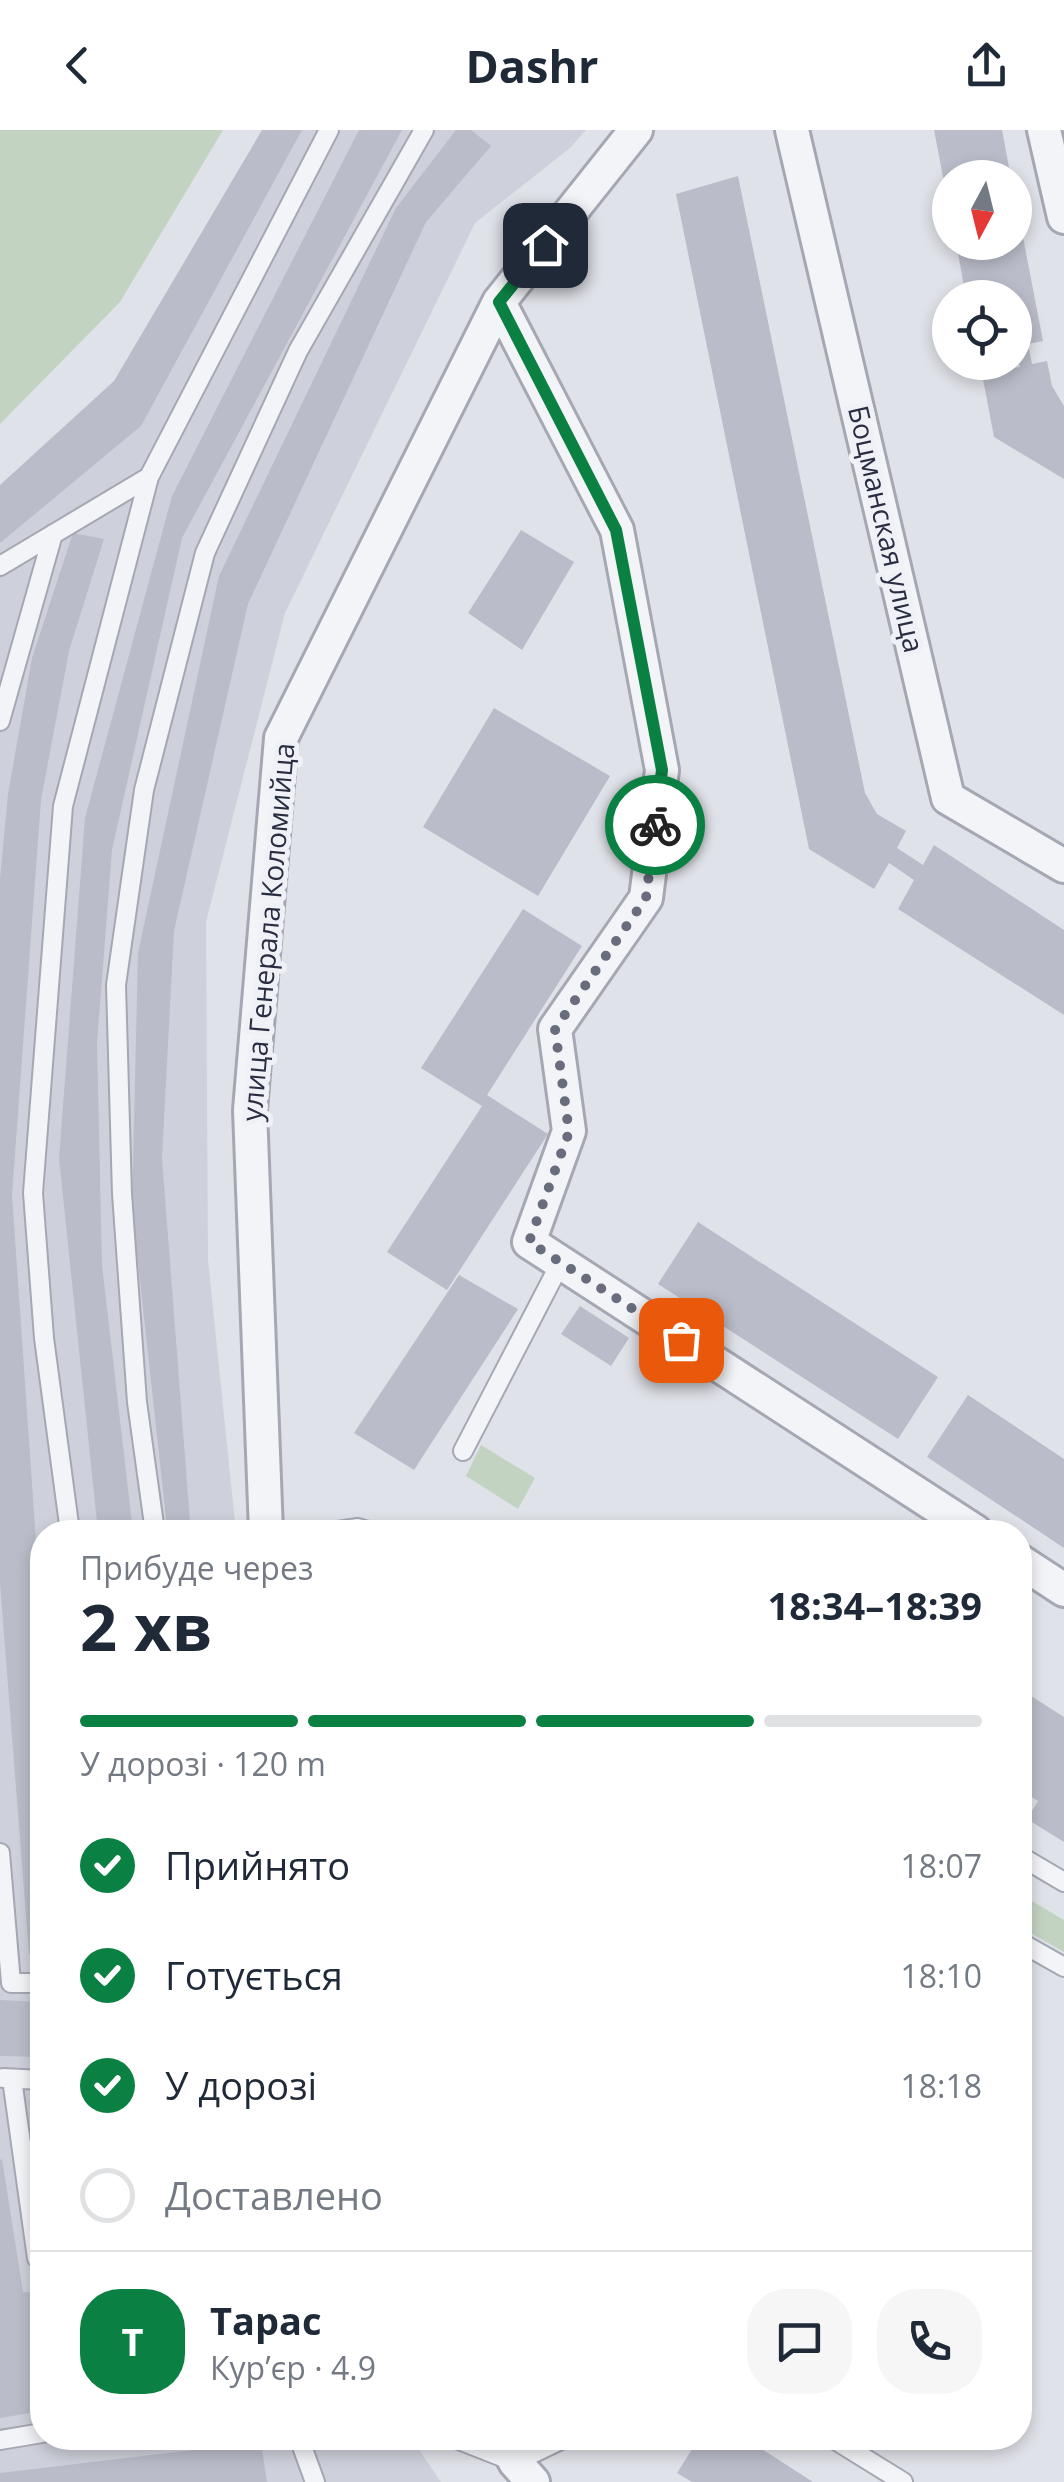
<!DOCTYPE html>
<html lang="uk">
<meta charset="utf-8">
<style>
body{margin:0;font-family:"Open Sans",sans-serif;background:#f6f6f7;color:#1f2937;height:100vh;display:flex;flex-direction:column;font-size:38px;white-space:nowrap}
*{box-sizing:border-box;margin:0}
p{font-size:32px;color:#747a83}
.icon{flex:none;width:55px;height:55px;fill:none;stroke:currentColor;stroke-width:2;stroke-linecap:round;stroke-linejoin:round}
.map{position:relative;flex:1;overflow:hidden}
.drawer{position:absolute;left:30px;top:1390px;width:1002px;height:930px;display:flex;flex-direction:column;background:#fff;border-radius:40px;box-shadow:0 5px 15px #0003}
.drawer>*{flex:none}
.needle{width:65px;rotate:187deg}
.fabs{position:absolute;left:932px;top:30px;display:grid;gap:20px}
.fabs a{display:grid;place-items:center;width:100px;height:100px;border-radius:50%;background:#fff;box-shadow:0 5px 15px #0003;font-size:50px}
.pin{position:absolute;display:grid;place-items:center;width:85px;height:85px;color:#fff;margin:-42px;border-radius:20px;box-shadow:0 5px 15px #0006}
.courier{position:absolute;display:grid;place-items:center;width:100px;height:100px;margin:-50px;border:8px solid #0b8043;border-radius:50%;background:#fff;color:#222;box-shadow:0 2px 12px #0007}
.head em{font-style:normal;font-weight:700}
.head div{display:flex;flex-direction:column-reverse}
.head{display:flex;align-items:center;justify-content:space-between;height:170px;padding:0 50px}
h1{font-size:65px;font-weight:700;line-height:75px}
.bar{display:grid;grid-template-columns:repeat(4,1fr);gap:15px 10px;align-content:center;height:120px;padding:0 50px}
.bar i{height:12px;border-radius:8px;background:#e0e1e3}
.bar .selected{background:#0b8043}
.bar p{grid-column:span 4}
.line{display:flex;align-items:center;gap:25px;padding:0 50px;border-top:2px solid #e0e1e3}
.line div{flex:1}
.round{display:grid;place-items:center;flex:none;width:105px;height:105px;border-radius:40px;background:#f6f6f7}
ol{padding:0 50px;list-style:none}
li{display:flex;align-items:center;gap:30px;height:110px}
li p{margin-inline-start:auto}
li .icon{padding:10px;border-radius:50%;background:#0b8043;color:#fff;stroke-width:4}
li:last-child{color:#747a83}
li i{width:55px;height:55px;border:5px solid #e0e1e3;border-radius:50%}
header{display:flex;justify-content:space-between;align-items:center;height:130px;padding:0 50px;background:#fff;font-size:45px;font-weight:700}
.map>svg:first-child{display:block}
.built{fill:#ced1db}
.green{fill:#c3d3c1}
.building{fill:#babdc9}
.lines{fill:none;stroke-linecap:round;stroke-linejoin:round}
.lane-casing{stroke:#a5a8b3;stroke-width:22}
.street-casing{stroke:#a5a8b3;stroke-width:38}
.lane{stroke:#f3f4f7;stroke-width:18}
.street{stroke:#f3f4f7;stroke-width:32}
.done{stroke:#696c7c;stroke-width:10;stroke-dasharray:0 18}
.route{stroke:#0b8043;stroke-width:12}
.labels{text-anchor:middle;stroke-width:10;stroke-linejoin:round;paint-order:stroke}
.street-label{font-size:28px;fill:#292d41;stroke:#f0f1f7}
</style>
<header><svg class="icon" aria-label="back" viewBox="0 0 24 24"><path d="M15 5l-7 7 7 7"/></svg>Dashr<svg class="icon" aria-label="share" viewBox="0 0 24 24"><path d="M12 15V3M7 8l5-5 5 5M5 13v7h14v-7"/></svg></header>
<div class="map">
<svg width="1064" height="2352" viewBox="0 0 1064 2352">
<rect width="100%" height="100%" fill="#e0e2e9"/>
<path class="built" d="M265 0H586L570 18 475 93 285 483 206 792 208 1130 236 1402H42V2308H411L441 2352H0V360L121 270Z"/>
<path class="green" d="M0 0H223L120 172 0 294Z
M481 1315 535 1348 518 1379 466 1346Z
M1020 1764 1064 1790V1822L1020 1797Z"/>
<path class="building" d="M262 0H302L141 296 0 413V355L114 251Z
M359 0H402L182 408 112 720 97 913 102 1135 133 1402H98L59 1028 85 688 172 366Z
M456 0H471L491 16 426 92 248 474 174 801 162 1028 190 1392 167 1397 132 1078 138 823 219 446 396 78Z
M934 0H1002L1011 48H950V73H948Z
M738 46 865 663 877 684 906 701 897 718 923 735 934 715 1064 800V885L898 779 914 750 889 733 874 759 809 719 676 64Z
M1017 76 1043 211 1028 214 1032 234 1047 231 1052 256 1064 276V349L994 307 982 244 1020 237 1015 217V168H966L956 112H1015V77Z
M521 400 574 432 522 520 468 483Z
M73 403 104 409 69 521 41 670 12 1065 42 1498V1823L29 1824 0 1453V749L8 664 32 528Z
M494 578 610 646 538 766 423 697Z
M523 779 582 816 487 965 548 1004 447 1160 387 1122 482 976 421 938Z
M698 1092 938 1247 898 1309 658 1154Z
M459 1145 518 1179 414 1340 354 1303Z
M580 1176 629 1208 611 1236 561 1204Z
M968 1265 1064 1329V1418L927 1327Z
M1020 1559 1064 1587V1712L1027 1689 1038 1671 1020 1660Z
M0 1870 42 1872V1927L0 1926Z
M42 1970V2044H40L29 1971Z
M2 2029 23 2162 42 2163V2202L35 2203 42 2243V2281L0 2288V2030Z
M699 2308H745L813 2352H692L677 2343Z
M261 2312 267 2352H0V2343Z"/>
<g class="lines">
<g class="lane-casing">
<path id="lane" d="M0 436 149 347
M0 591 53 404
M463 1321 561 1132
M70 1402 44 1208 33 1063 63 676 149 347 329 0
M155 1402 137 1272 122 1064 116 855 144 660 205 423 298 221 424 0
M331 1402 358 1398 371 1402
M0 1723 11 1853H42
M1020 1726 1064 1752
M1020 1812 1064 1837
M3 1948 42 1950
M12 1949 37 2128
M299 2308 315 2352
M454 2308 515 2332 565 2308
M832 2308 903 2352
M0 2310 42 2303"/>
</g>
<g class="street-casing">
<path id="street" d="M792 0 948 668 1064 736
M1044 0 1064 87
M499 172 617 400 662 640 646 768 555 899 569 1001 529 1112 976 1402
M266 1402 250 980 281 608 499 172 636 0
M1020 1431 1064 1460
M503 2308 515 2332 533 2352"/>
</g>
<use href="#lane" class="lane"/>
<use href="#street" class="street"/>
</g>
<g class="lines">
<path class="done" d="M655 695 646 768 555 899 569 1002 529 1112 681 1210"/>
<path class="route" d="M545 115 499 172 616 400 662 640 655 695"/>
</g>
<g class="labels">
<g class="street-label">
<text transform="translate(886 399) rotate(77)" y="10">Боцманская улица</text>
<text transform="translate(268 802) rotate(-85)" y="10">улица Генерала Коломийца</text>
</g>
</g>
</svg>
<div class="fabs">
<a><svg class="needle" viewBox="-14 -14 28 28"><path d="M0-13l5 13h-10z" fill="#e53935"/><path d="M0 13l5-13h-10z" fill="#747a83"/></svg></a>
<a><svg class="icon" aria-label="locate" viewBox="0 0 24 24"><circle cx="12" cy="12" r="6"/><path d="M12 2v4M12 18v4M2 12h4M18 12h4"/></svg></a>
</div>
<div class="pin" style="left:681px;top:1210px;background:#ea580c"><svg class="icon" aria-label="bag" viewBox="0 0 24 24"><path d="M5 8h14l-1 12H6zM9 8a3 3 0 0 1 6 0"/></svg></div>
<div class="pin" style="left:545px;top:115px;background:#1f2937"><svg class="icon" aria-label="home" viewBox="0 0 24 24"><path d="M3 11l9-7 9 7M6 9v11h12V9"/></svg></div>
<div class="courier" style="left:655px;top:695px"><svg class="icon" aria-label="bike" viewBox="0 0 24 24"><circle cx="6" cy="16" r="4"/><circle cx="18" cy="16" r="4"/><path d="M6 16l4-8h5l3 8M10 8l3 8H6M13 5h3"/></svg></div>
<section class="drawer">
<div class="head"><div><h1>2 хв</h1><p>Прибуде через</p></div><em>18:34–18:39</em></div>
<div class="bar"><i class="selected"></i><i class="selected"></i><i class="selected"></i><i></i><p>У дорозі · 120 m</p></div>
<ol>
<li><svg class="icon" aria-label="check" viewBox="0 0 24 24"><path d="M5 12l5 5 9-10"/></svg>Прийнято<p>18:07</p></li>
<li><svg class="icon" aria-label="check" viewBox="0 0 24 24"><path d="M5 12l5 5 9-10"/></svg>Готується<p>18:10</p></li>
<li><svg class="icon" aria-label="check" viewBox="0 0 24 24"><path d="M5 12l5 5 9-10"/></svg>У дорозі<p>18:18</p></li>
<li><i></i>Доставлено</li>
</ol>
<div class="line" style="height:180px"><b class="round" style="background:#0b8043;color:#fff">Т</b><div><b>Тарас</b><p>Кур’єр · 4.9</p></div><a class="round"><svg class="icon" aria-label="chat" viewBox="0 0 24 24"><path d="M4 5h16v11H9l-5 4z"/></svg></a><a class="round"><svg class="icon" aria-label="phone" viewBox="0 0 24 24"><path d="M5 4h4l2 5-3 2q2 4 5 5l2-3 5 2v4C11 20 4 13 5 4z"/></svg></a></div>
</section>
</div>
